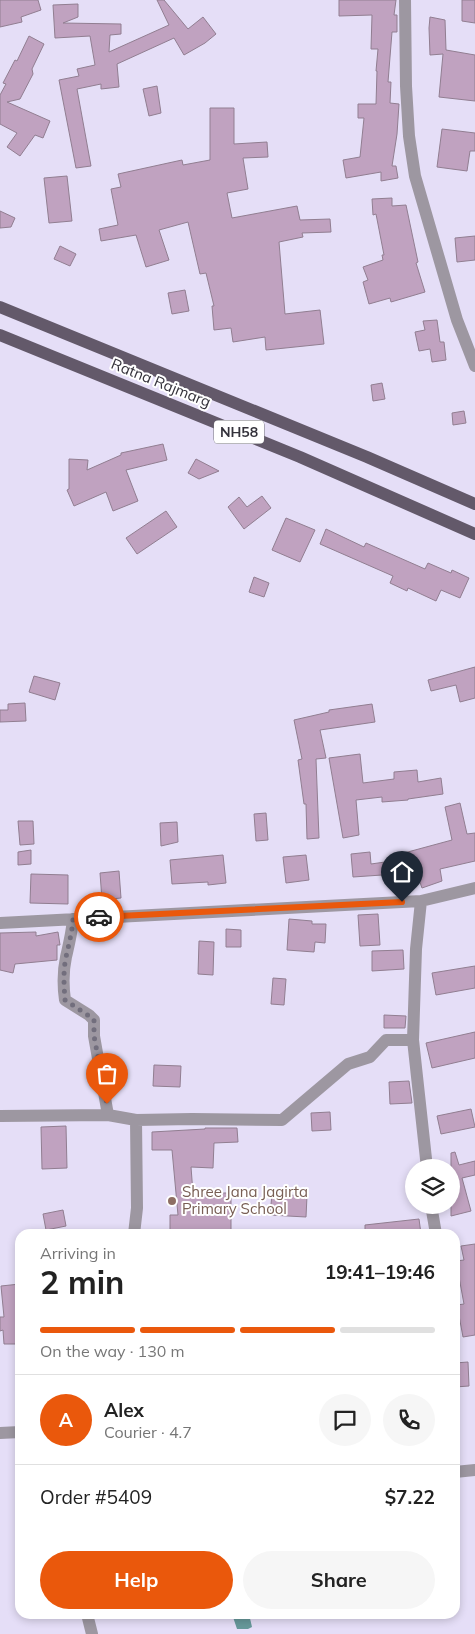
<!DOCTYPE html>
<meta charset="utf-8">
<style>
body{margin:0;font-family:Mulish,sans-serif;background:#f6f6f6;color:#222;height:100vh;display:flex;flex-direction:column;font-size:19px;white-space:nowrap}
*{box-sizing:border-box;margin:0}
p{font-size:16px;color:#767676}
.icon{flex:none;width:28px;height:28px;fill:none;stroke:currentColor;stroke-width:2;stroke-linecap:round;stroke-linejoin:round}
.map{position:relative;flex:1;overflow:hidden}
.side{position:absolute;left:15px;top:1229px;width:445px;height:390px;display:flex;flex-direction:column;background:#fff;border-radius:15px;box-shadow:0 2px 8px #0003}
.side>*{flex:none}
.tools{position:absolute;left:405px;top:1159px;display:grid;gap:10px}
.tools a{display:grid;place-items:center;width:55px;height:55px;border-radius:50%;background:#fff;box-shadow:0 2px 8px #0003;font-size:25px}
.pin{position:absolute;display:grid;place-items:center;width:42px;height:42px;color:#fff;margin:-51px -21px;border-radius:50% 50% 50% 0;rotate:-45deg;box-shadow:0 0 5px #0007}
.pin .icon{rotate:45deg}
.courier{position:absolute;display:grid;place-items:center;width:50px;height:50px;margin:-25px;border:4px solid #ea580c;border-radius:50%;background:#fff;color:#222;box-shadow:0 1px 6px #0007}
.headline em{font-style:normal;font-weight:700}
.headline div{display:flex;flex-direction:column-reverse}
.headline{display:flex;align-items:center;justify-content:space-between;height:85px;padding:0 25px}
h1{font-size:32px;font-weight:700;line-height:38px}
.bar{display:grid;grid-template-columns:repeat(4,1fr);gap:8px 5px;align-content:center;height:60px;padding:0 25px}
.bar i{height:6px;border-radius:4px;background:#e0e0e0}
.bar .on{background:#ea580c}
.bar p{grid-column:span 4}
.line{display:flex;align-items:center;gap:12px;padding:0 25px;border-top:1px solid #e0e0e0}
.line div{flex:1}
.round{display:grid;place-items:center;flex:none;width:52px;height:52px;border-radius:26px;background:#f6f6f6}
.primary-button{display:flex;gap:10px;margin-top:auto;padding:10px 25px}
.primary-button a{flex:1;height:58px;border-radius:30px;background:#ea580c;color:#fff;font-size:20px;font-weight:700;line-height:58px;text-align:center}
.primary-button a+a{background:#f6f6f6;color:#222}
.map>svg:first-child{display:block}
.water{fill:#67999b}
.building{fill:#c0a2c0;stroke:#917e91}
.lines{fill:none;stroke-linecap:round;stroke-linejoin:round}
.minor{stroke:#9d97a1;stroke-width:12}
.major{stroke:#63596a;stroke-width:12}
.done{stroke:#726e7d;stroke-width:5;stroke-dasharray:0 9}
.route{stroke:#ea580c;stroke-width:6}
.education-dot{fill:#8d6e63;stroke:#fff;stroke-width:2}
.labels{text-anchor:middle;stroke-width:4;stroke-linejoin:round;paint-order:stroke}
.shield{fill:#fff;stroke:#717076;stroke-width:1}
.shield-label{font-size:14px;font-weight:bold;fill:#34323b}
.street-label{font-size:15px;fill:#34323b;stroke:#fff}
.education-label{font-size:15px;fill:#785e54;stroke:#fff;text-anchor:start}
</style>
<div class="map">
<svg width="475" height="1634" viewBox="0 0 475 1634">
<rect width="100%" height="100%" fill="#e5def7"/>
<path class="water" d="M232 1614H249L252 1627 248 1629H237Z"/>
<path class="building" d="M0 0H38L41 10 21 17 22 22 0 27Z
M157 0H164L188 29 203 17 216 34 205 43 184 55 174 38 117 64 119 87 101 89V84L77 89 91 166 76 168 59 80 79 76 77 69 95 65 90 36 55 38 53 5 78 4V17L63 23 121 24V34L110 35 109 52 169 25Z
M339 0H396L394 15H397V32H392L388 82H391L390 103 399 104 397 134 392 166H396L398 178 381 181V172L346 178 343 160 360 157 364 118H358V104H376L377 71H376L378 49H371L372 15 339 16Z
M462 0H475V23L462 21Z
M430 17 445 20 446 50 475 55V101L439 97 443 54 430 55 429 28Z
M29 36 44 44 32 69 33 74 20 99 7 102 50 121 43 138 35 135 20 156 7 147 17 133 0 124V95L6 84 3 83 15 60 17 61Z
M157 86 161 113 149 116 143 89Z
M210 108H234V144L267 142 268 157 243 158 248 189 227 193 232 218 297 206 300 220 330 219 331 232 302 233 303 237 279 242 285 314 320 310 324 344 266 350 265 337 233 342 231 328 214 330 212 306H214L206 273 200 274 188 222 159 230 169 260 146 267 136 235 101 241 99 229 118 225 111 189 121 187 118 174 182 160 183 165 210 160Z
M442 129 475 133V151H470L467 171 437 167Z
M67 176 72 221 49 223 44 178Z
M392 198V206L406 205 418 262 416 263 425 292 391 302 390 298 369 304 363 282 368 280 363 267 383 260 382 255H384L376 214 373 215 372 199Z
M0 211 15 218 11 227 0 228Z
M475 236V260L457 262 455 238Z
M60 246 76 254 70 266 54 259Z
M185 290 189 311 172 314 168 293Z
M437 320 440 342H444L446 360 432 362 430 349 419 351 415 332 425 330 423 321Z
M382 383 385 399 373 401 371 385Z
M464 411 466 423 453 425 452 413Z
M163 444 167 460 126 470 138 501 113 511 106 492 74 506 67 490 69 489V459L88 460 87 470 121 455V453Z
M196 459 219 471 199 479 188 473Z
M262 496 271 508 244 529 228 507 239 497 247 507Z
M166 511 177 527 137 554 126 538Z
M286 518 315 530 300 562 272 550Z
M326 529 364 547 366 543 425 569 428 563 451 573 452 570 469 578 460 598 441 590 436 601 408 588 407 591 390 583 393 576 320 544Z
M254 577 269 583 264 597 249 592Z
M475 667V698L460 702 456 685 431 691 428 680Z
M34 676 60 683 55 700 29 692Z
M25 703 26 721 0 722V710H8V704Z
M372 704 375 722 320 730 326 758 316 759 319 838 307 839 306 804H304L298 760 302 759 294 720 329 712V710Z
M360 754 363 783 394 779V772L417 770 418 782 441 778 443 794 408 799V800L382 802V797L356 800 359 835 343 838 329 758Z
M460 803 467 834 475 833V861L440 869 442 881 422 888 416 871 382 876V875L353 877 351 854 370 852 371 864 406 859 404 853 452 840 445 807Z
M266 813 268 840 256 841 254 814Z
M18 821H33L34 844 20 845Z
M177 822 178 842 161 846 160 823Z
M31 850V864L18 865V852Z
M223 855 226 883 208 885V882L172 884 170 860Z
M306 855 309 880 286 883 283 857Z
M119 871 121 898 102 900 100 873Z
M31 874 68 875V904L30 903Z
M378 914 380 945 360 946 358 915Z
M289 919 312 921V924H326L325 943 315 942 314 952 287 950Z
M226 929 241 930V947H226Z
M36 932V936L58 932 60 945H57V960L15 964 13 973 0 970V933Z
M199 941 214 942 213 975 198 974Z
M403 950 404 969 372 971V951Z
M475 966V988L436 995 432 973Z
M273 978 286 979 284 1005 271 1004Z
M384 1015 406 1016 405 1028H384Z
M475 1032V1058L432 1068 426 1043Z
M154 1065 181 1066 180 1087 153 1086Z
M409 1081 412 1103 390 1104 389 1082Z
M471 1109 475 1127 441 1134 437 1116Z
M330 1112 331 1130 312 1131 311 1113Z
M66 1126 67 1168 42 1169 41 1127Z
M205 1128H237L238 1142 214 1143 213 1168 191 1167 193 1193H231V1234H170V1215H178L172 1150H152V1132L205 1129Z
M455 1152 459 1165 475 1161V1175L462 1178 471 1211 451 1216V1153Z
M272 1194 307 1196 306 1217 270 1215Z
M63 1210 66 1226 46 1230 43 1214Z
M419 1219 421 1234H365V1225Z
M475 1244V1335L463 1337 457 1305 464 1304 456 1261 464 1260 461 1246Z
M20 1284V1344H4L3 1330 0 1331V1317H4L1 1286Z
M468 1362 469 1386 455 1387V1363Z"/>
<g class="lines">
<path class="minor" d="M405 0 406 86 409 136 415 176 457 320 475 366
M421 901 416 949 413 1040 427 1168
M73 919C72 932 69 944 66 957 63 971 63 986 65 1000L89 1015 94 1020V1036L108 1115
M0 923 421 901 475 888
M0 1116 108 1115 136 1120 192 1119 282 1120 348 1064 370 1057 386 1040H413
M431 1205 436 1234
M134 1234 137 1208 136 1120
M0 1433 20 1432
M455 1472 475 1470
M87 1614 92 1634"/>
<path class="major" d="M0 307 367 457 475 504
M0 335 300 457 475 534"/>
</g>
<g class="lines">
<path class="done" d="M99 917 73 919C72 932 69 944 66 957 63 971 64 986 65 1000L89 1016 94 1020V1036L107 1104"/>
<path class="route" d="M99 917 402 902"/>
</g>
<circle class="education-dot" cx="172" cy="1201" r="5"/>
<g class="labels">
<rect class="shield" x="214" y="420.5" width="50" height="23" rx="4"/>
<g class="shield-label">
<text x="239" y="437">NH58</text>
</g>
<g class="street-label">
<text transform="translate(161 383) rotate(22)" y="5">Ratna Rajmarg</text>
</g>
<g class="education-label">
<text x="182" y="1197">Shree Jana Jagirta<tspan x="182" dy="17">Primary School</tspan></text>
</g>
</g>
</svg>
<div class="tools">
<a><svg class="icon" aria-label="layers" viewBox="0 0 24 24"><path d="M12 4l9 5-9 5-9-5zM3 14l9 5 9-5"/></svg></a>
</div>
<div class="pin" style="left:107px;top:1104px;background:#ea580c"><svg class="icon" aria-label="bag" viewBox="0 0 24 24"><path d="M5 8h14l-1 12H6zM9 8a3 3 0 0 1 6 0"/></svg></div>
<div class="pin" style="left:402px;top:902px;background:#1f2937"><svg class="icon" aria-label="home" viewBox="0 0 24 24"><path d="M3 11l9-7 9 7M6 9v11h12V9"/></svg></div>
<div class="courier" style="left:99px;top:917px"><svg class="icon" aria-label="car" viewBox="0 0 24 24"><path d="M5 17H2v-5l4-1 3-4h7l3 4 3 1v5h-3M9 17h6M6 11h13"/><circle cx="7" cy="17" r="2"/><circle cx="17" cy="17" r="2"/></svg></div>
<section class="side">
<div class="headline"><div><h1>2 min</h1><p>Arriving in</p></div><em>19:41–19:46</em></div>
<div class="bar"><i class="on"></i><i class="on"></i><i class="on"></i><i></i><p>On the way · 130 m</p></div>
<div class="line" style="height:90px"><b class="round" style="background:#ea580c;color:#fff">A</b><div><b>Alex</b><p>Courier · 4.7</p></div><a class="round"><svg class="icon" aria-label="chat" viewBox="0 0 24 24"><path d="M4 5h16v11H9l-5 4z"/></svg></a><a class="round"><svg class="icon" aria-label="phone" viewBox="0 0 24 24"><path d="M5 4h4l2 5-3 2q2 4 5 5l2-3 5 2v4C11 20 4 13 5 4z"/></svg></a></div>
<div class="line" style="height:65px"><div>Order #5409</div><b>$7.22</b></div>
<div class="primary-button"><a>Help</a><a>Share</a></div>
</section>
</div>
